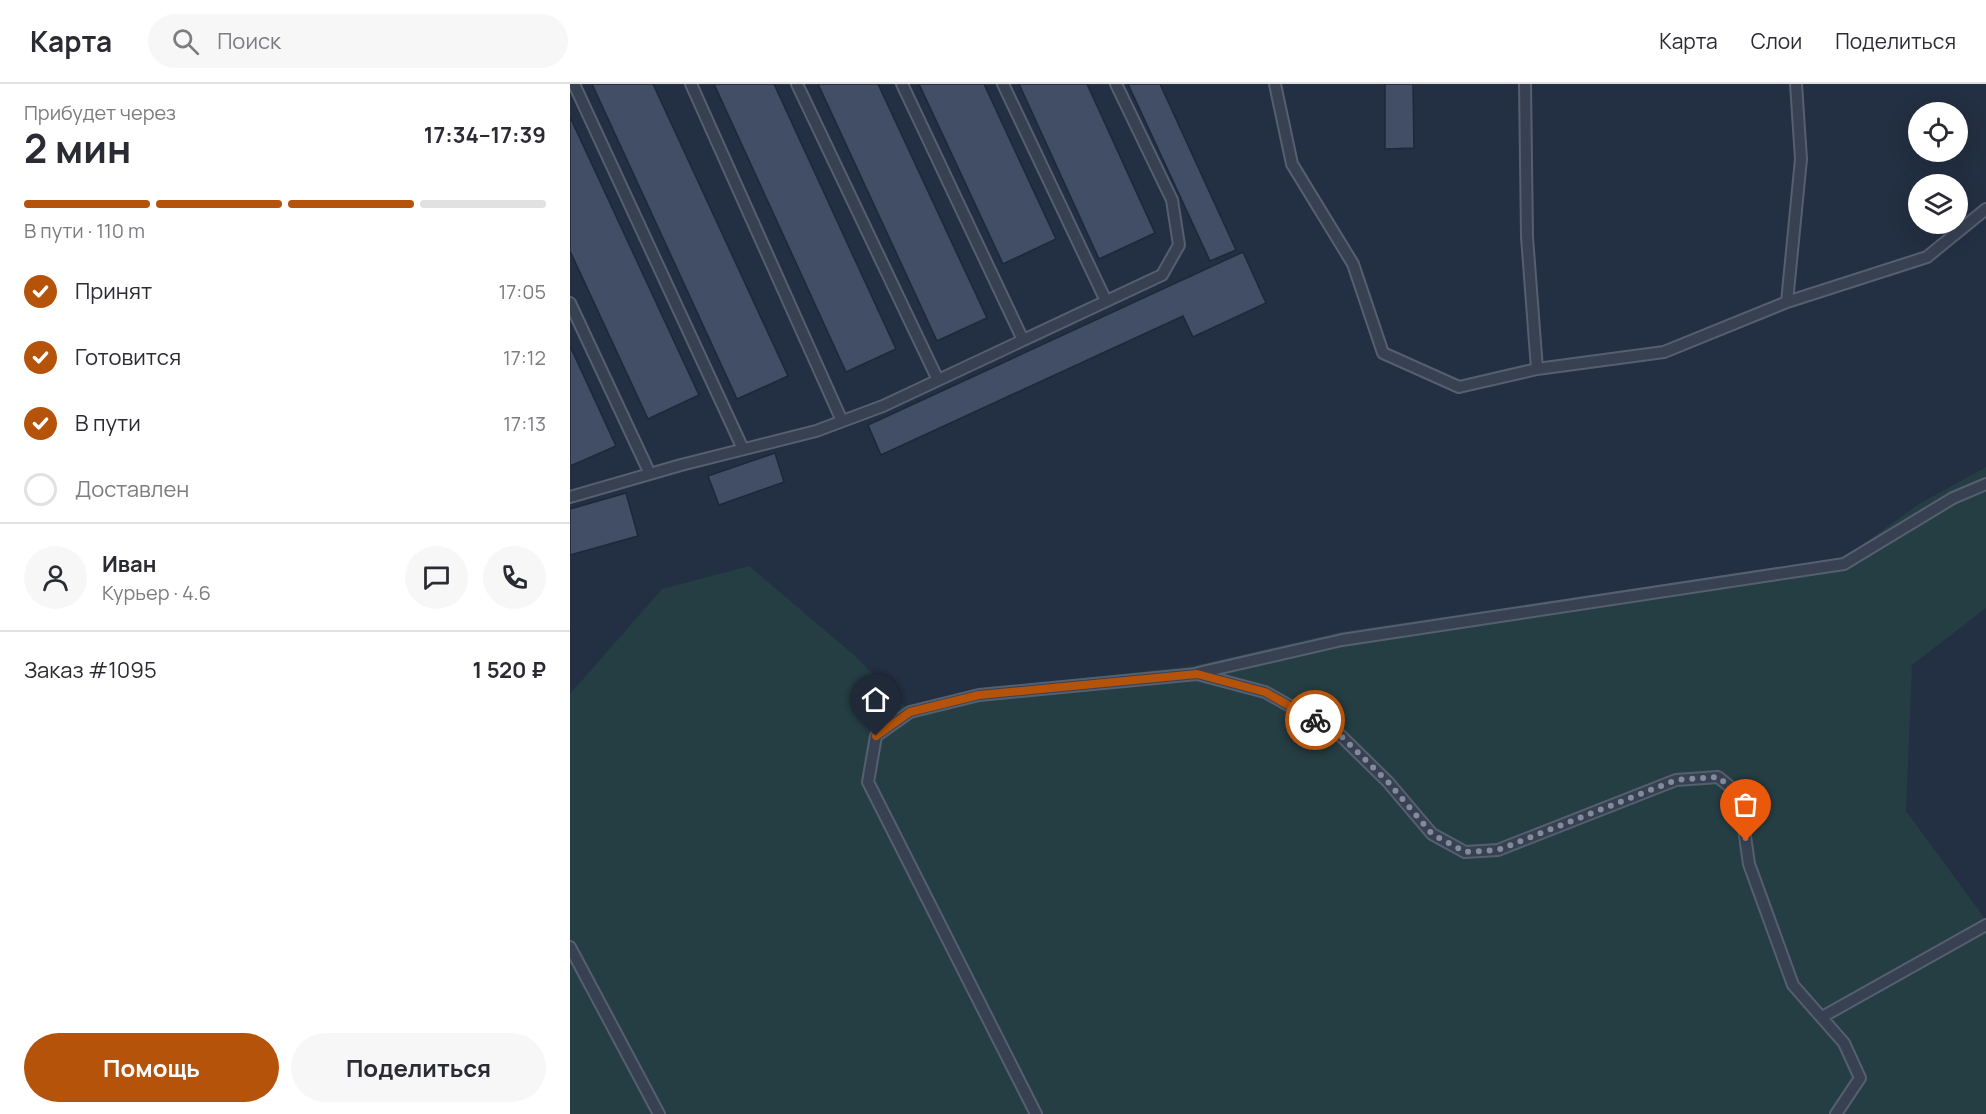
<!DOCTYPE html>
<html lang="ru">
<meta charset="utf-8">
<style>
body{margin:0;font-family:Manrope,sans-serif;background:#f7f7f7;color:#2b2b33;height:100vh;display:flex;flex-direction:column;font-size:22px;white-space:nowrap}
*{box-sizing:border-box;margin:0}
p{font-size:20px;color:#7c7c81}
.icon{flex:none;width:33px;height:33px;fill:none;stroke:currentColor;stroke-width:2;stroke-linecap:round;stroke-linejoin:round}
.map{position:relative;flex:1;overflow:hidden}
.panel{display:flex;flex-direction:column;background:#fff;width:570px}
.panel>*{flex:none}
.buttons{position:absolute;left:1338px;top:18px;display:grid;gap:12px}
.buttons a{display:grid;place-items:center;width:60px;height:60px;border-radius:50%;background:#fff;box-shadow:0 6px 24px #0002;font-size:30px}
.pin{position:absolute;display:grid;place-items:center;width:51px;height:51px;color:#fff;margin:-62px -26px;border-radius:50% 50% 50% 0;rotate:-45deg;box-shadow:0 0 6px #0007}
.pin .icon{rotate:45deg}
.courier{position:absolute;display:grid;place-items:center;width:60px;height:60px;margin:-30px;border:4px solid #b45309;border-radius:50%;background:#fff;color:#222;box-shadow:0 2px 8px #0007}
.summary em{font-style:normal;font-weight:700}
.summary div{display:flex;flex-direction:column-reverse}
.summary{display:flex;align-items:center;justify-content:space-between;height:102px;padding:0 24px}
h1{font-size:39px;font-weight:700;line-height:45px}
.bar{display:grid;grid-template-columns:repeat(4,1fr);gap:9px 6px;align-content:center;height:72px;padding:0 24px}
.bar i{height:8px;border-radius:4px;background:#e1e1e2}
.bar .active{background:#b45309}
.bar p{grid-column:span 4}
.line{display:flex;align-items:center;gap:15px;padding:0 24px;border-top:2px solid #e1e1e2}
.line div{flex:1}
.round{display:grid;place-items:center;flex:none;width:63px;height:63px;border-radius:32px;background:#f7f7f7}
ol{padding:0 24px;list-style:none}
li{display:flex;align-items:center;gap:18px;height:66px}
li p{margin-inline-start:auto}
li .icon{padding:6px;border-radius:50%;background:#b45309;color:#fff;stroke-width:4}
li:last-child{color:#7c7c81}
li i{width:33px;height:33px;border:3px solid #e1e1e2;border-radius:50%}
.primary-button{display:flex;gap:12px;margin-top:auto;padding:12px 24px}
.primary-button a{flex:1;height:69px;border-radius:36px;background:#b45309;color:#fff;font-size:24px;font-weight:700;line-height:69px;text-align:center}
.primary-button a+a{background:#f7f7f7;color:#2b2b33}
header{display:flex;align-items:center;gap:36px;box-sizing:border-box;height:84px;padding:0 30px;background:#fff;border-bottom:2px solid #e1e1e2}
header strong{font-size:28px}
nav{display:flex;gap:33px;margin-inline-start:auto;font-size:21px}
.search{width:420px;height:54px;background:#f7f7f7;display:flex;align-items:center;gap:15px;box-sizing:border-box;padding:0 21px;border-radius:33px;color:#7c7c81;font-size:22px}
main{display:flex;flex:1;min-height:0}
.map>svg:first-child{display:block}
.green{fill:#253e43}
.building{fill:#414e65;stroke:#1e2839;stroke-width:1.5}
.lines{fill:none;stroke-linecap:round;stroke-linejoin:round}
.lane-casing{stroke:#555f6f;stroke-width:14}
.lane{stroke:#374152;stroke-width:10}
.done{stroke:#818b9c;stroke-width:6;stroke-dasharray:0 10.8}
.route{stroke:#b45309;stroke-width:8}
</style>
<header>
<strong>Карта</strong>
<div class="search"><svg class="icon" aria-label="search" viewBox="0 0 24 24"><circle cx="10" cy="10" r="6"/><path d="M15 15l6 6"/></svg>Поиск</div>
<nav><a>Карта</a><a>Слои</a><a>Поделиться</a></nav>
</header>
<main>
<section class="panel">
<div class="summary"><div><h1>2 мин</h1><p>Прибудет через</p></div><em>17:34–17:39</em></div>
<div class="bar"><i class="active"></i><i class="active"></i><i class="active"></i><i></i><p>В пути · 110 m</p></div>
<ol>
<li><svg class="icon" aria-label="check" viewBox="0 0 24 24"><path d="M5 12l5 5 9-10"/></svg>Принят<p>17:05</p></li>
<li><svg class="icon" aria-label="check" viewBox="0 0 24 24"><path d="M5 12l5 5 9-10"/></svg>Готовится<p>17:12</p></li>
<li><svg class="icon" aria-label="check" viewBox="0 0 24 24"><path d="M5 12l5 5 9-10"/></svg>В пути<p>17:13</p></li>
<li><i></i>Доставлен</li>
</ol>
<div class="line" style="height:108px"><a class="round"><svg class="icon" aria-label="person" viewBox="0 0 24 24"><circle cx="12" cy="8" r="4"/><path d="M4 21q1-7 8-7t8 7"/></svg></a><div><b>Иван</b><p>Курьер · 4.6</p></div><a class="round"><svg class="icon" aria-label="chat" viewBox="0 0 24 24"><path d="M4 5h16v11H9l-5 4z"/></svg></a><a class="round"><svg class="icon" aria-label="phone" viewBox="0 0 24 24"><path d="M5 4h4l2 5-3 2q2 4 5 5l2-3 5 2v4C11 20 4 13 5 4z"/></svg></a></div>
<div class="line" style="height:78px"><div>Заказ #1095</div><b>1 520 ₽</b></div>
<div class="primary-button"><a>Помощь</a><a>Поделиться</a></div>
</section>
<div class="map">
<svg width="1416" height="1030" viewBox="0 0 1416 1030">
<rect width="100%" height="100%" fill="#232f42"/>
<path class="green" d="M1416 383V524L1342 581 1336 727 1416 836V1030H0V610L92 505 179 482 284 571 336 624 414 605 623 582 770 548 1275 473 1349 420Z"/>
<path class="building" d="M22 0H83L218 292 167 315Z
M144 0H204L326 265 276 288Z
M248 0H308L417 234 367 257Z
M349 0H414L486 155 433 180Z
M449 0H517L585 149 529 175Z
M558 0H590L666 166 640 177Z
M815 0H843L844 64 815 65Z
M0 33 129 311 78 335 0 167Z
M673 168 696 219 623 253 613 232 311 371 298 341Z
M0 262 46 362 0 382Z
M205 369 214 398 149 421 138 392Z
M56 409 68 452 0 471V425Z"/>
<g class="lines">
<g class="lane-casing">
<path id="lane" d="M4 0 173 365
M121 0 272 337
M227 0 368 296
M332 0 453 256
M433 0 536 217
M705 0 722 80 783 180 813 269 889 303 967 285 1094 268 1217 218
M955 0 957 153 967 285
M1226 0 1231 75 1217 218 1357 173 1416 125
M0 219 80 390
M0 413 111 381 246 347 313 322 592 191 609 161 602 116 546 0
M628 589 772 556 1274 480 1383 414 1416 400
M0 863 89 1030
M1252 933 1416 841
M466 1030 298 698 306 652 340 628 409 611 627 590 695 608 768 649 818 698 862 750 895 768 928 766 1106 696 1148 693 1169 710 1179 780 1223 901 1274 959 1290 994 1266 1030"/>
</g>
<use href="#lane" class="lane"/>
</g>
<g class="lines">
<path class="done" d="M745 636 768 649 818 698 862 750 895 768 928 766 1106 696 1148 693 1169 710 1176 757"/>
<path class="route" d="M306 652 340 628 409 611 627 590 695 608 745 636"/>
</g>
</svg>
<div class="buttons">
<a><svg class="icon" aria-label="locate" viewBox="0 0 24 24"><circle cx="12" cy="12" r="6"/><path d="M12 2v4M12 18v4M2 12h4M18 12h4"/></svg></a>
<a><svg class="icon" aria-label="layers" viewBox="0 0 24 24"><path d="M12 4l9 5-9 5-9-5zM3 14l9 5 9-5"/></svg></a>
</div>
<div class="pin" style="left:1176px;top:757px;background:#ea580c"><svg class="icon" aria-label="bag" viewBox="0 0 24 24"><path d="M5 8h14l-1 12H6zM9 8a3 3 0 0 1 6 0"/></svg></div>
<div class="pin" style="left:306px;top:652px;background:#1f2937"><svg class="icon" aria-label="home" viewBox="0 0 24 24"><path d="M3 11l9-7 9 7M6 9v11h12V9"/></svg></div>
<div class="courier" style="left:745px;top:636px"><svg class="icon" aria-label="bike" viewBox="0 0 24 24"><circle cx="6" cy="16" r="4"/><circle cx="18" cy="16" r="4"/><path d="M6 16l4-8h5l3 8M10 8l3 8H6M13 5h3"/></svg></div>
</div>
</main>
